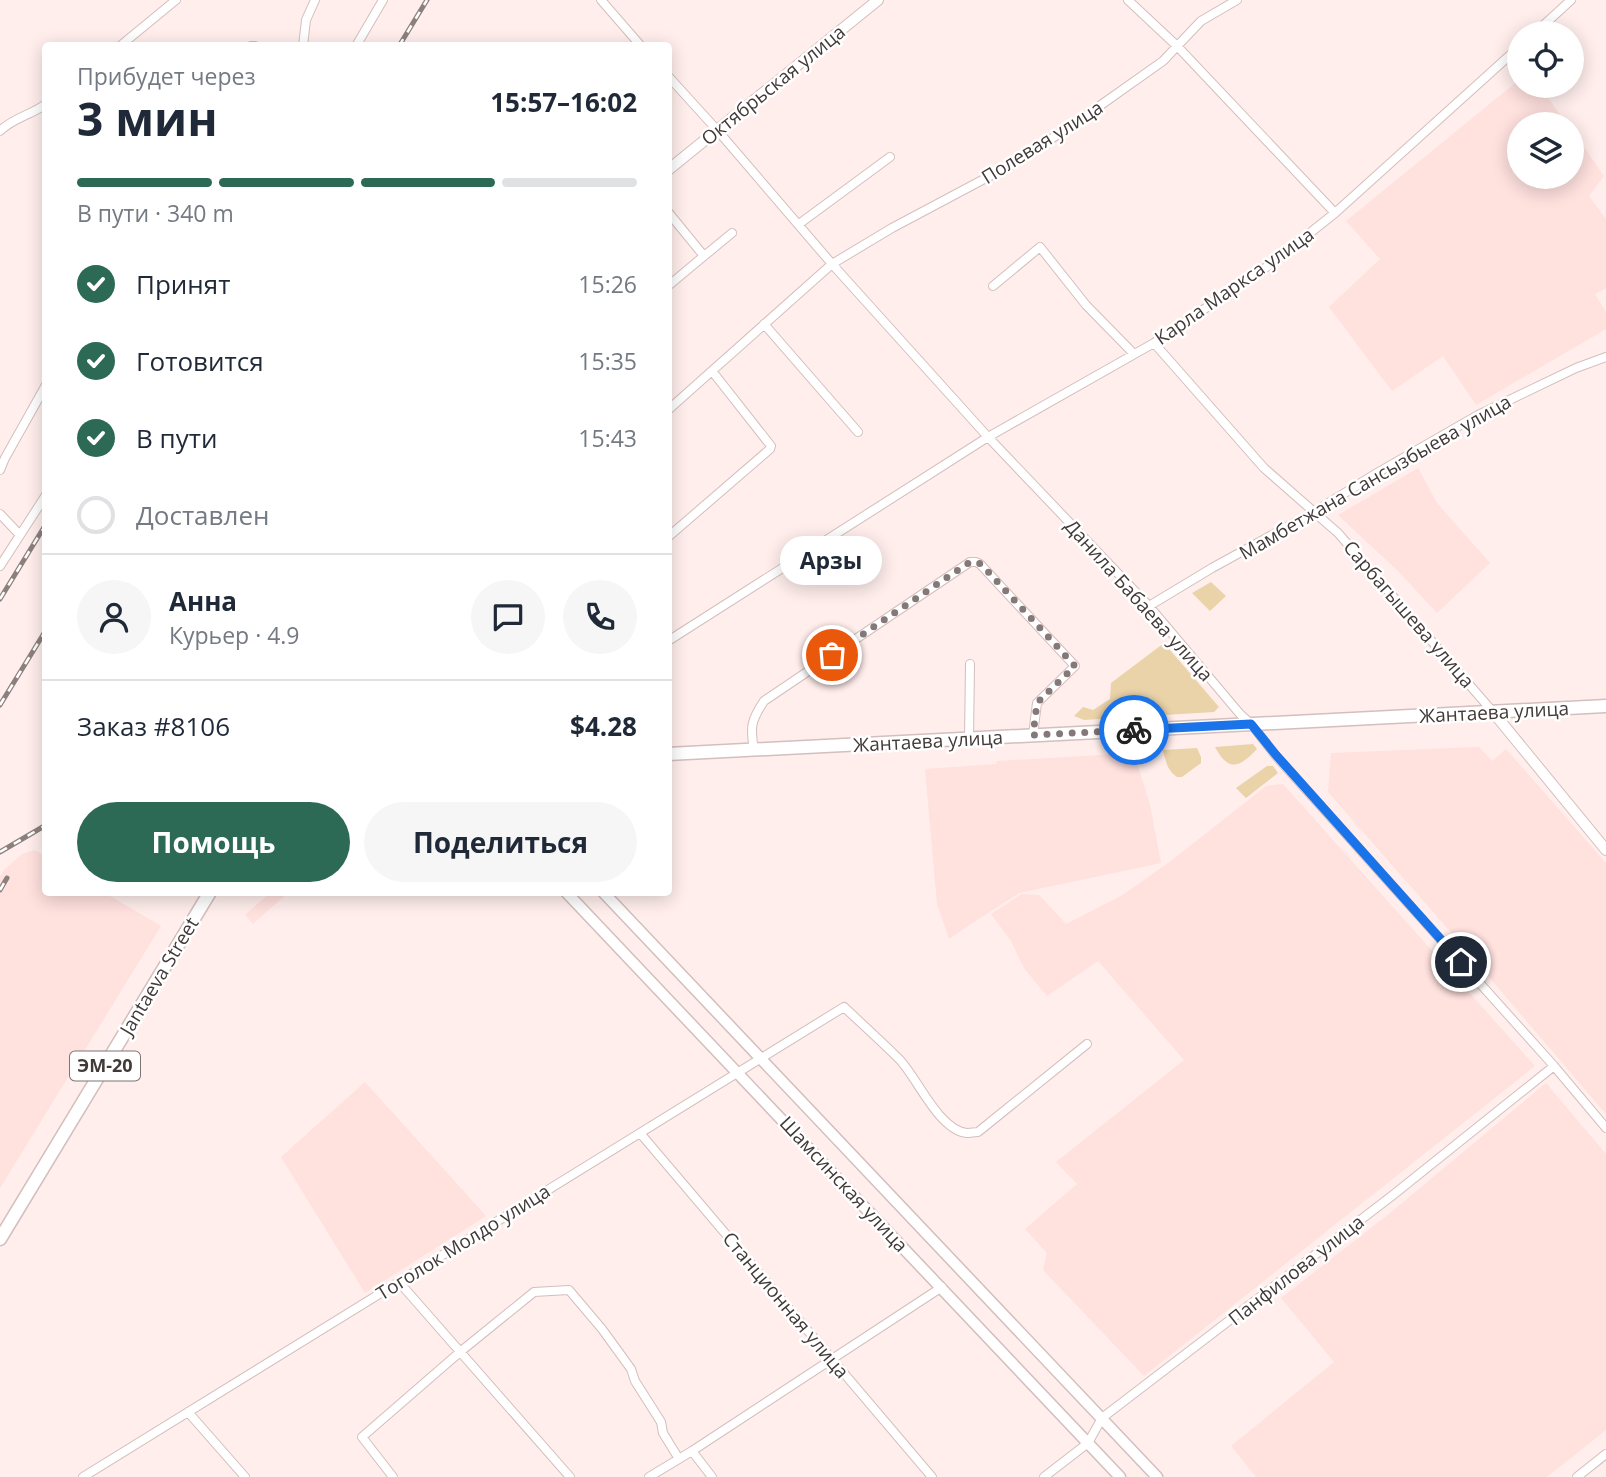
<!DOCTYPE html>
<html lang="ru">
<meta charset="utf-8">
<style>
body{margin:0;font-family:"Open Sans",sans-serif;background:#f6f6f7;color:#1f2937;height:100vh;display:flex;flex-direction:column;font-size:26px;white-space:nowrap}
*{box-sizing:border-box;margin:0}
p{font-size:23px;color:#747a83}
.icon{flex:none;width:38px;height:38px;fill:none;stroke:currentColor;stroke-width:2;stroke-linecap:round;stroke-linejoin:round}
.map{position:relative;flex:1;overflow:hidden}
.side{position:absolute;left:42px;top:42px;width:630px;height:854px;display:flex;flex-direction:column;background:#fff;border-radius:7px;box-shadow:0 4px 18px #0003}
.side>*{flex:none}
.fabs{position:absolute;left:1507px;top:21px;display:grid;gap:14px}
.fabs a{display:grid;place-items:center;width:77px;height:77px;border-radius:50%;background:#fff;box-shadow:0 4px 18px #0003;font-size:35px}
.pin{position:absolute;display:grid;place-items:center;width:60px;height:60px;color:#fff;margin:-30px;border:4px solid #fff;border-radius:50%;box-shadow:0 2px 7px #0007}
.courier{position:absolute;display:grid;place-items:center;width:70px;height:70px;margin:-35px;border:5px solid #1a73e8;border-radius:50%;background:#fff;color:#222;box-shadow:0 2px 9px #0007}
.bubble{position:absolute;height:49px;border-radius:24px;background:#fff;box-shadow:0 4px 18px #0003;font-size:23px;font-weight:700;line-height:49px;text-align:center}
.summary em{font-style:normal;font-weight:700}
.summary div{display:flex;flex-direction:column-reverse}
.summary{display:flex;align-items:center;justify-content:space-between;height:119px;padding:0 35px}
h1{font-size:46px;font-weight:700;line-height:52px}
.bar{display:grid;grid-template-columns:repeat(4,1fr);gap:10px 7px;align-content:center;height:84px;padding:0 35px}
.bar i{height:9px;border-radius:5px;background:#e0e1e3}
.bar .on{background:#2d6a55}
.bar p{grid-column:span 4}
.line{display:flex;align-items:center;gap:18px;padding:0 35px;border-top:2px solid #e0e1e3}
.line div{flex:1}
.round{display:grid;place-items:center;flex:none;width:74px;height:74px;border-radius:37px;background:#f6f6f7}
ol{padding:0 35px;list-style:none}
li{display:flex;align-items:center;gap:21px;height:77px}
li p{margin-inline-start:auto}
li .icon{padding:7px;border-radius:50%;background:#2d6a55;color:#fff;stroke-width:4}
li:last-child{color:#747a83}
li i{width:38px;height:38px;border:4px solid #e0e1e3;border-radius:50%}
.button{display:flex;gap:14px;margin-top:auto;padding:14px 35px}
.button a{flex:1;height:80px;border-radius:42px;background:#2d6a55;color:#fff;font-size:28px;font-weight:700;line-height:80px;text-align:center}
.button a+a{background:#f6f6f7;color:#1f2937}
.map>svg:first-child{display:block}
.built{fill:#ffe1de}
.green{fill:#ead3a9}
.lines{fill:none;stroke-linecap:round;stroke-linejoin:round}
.minor-casing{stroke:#d3bfbd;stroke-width:10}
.tertiary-casing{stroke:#d3bfbd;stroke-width:12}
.secondary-casing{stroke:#d3bfbd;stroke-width:13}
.primary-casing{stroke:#d3bfbd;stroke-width:15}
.minor{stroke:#fff;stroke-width:8}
.tertiary{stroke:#fff;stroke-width:10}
.secondary{stroke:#fff;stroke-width:10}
.primary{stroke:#fff;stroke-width:12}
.rail-casing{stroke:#8b807e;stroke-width:5}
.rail{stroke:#fff;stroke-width:2.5;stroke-dasharray:8;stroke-linecap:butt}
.done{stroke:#847978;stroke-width:7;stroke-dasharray:0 12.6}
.route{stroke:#1a73e8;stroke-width:9}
.labels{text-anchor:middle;stroke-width:5;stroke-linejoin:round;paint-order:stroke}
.shield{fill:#fff;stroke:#7b7574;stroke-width:2}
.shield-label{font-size:18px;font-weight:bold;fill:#423a39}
.street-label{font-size:19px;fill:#423a39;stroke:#fff}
</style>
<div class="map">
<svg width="1606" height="1477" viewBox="0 0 1606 1477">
<rect width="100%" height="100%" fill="#ffeeec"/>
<path class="built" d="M1519 80V86H1539L1567 124H1519V177H1572V130L1604 176 1589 196 1606 219V288L1595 294 1606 312V329L1476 405 1443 356 1392 391 1329 307 1380 259 1346 221Z
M1418 468 1437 503 1490 563 1437 613 1398 571 1338 515Z
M1479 747 1492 761 1506 749 1606 863V1114L1442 922 1328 792 1331 753Z
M1134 753 1150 805 1161 863 1019 893 971 924 949 939 937 904 925 769 996 764 997 761Z
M1283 784 1535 1066 1144 1376 1043 1270 1047 1253 1025 1229 1077 1184 1056 1162 1184 1060 1098 961 1047 996 1024 968 1011 941 991 914 1022 894 1039 895 1066 924 1121 896 1171 861 1266 786Z
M35 850 45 856 46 892 105 893 161 926 0 1188V876L4 870 22 854Z
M270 893H288L253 924 245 915Z
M365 1082 486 1216 365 1293 281 1157Z
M1546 1083 1606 1154V1430L1547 1477H1256L1231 1446 1334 1362 1281 1298 1390 1213Z"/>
<path class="green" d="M1211 582 1226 596 1210 611 1192 593Z
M1164 643 1219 707 1214 712 1084 720 1074 716 1083 707 1093 710 1110 699 1111 683Z
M1253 744 1257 749C1240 767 1229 773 1215 747Z
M1197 748 1201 757V763L1182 777H1177C1167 770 1166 762 1163 750Z
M1267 766H1273L1278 773 1246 798 1236 788Z"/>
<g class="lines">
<g class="minor-casing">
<path id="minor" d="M601 0 641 46
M1128 0 1177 46 1335 213
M1535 33 1571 0
M120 46 176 0
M251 46H255
M303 46 306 20 315 0
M356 46 383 0
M668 76 718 131 832 264 988 437 1149 606 1240 714 1251 724 1276 756 1554 1066 1606 1128
M0 131C13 118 31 115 46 104
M668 212 704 256 668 286
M799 224 890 157
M704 256 732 233
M993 286 1040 247 1086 305 1134 354
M764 324 858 432
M1154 343 1264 468 1338 533 1493 712
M668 410 832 264 892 228 1020 160 1091 112 1163 61 1201 21 1237 0
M0 470 5 458 46 385
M0 514 20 535
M668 537 770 449 771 446 712 371
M0 566 46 495
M1149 606 1212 568 1314 512 1377 473 1478 415 1576 368 1606 357
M668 641 988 437 1154 343 1271 264 1335 213 1519 47
M969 739 970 664
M754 750C750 726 751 721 764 701L970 562H976L980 564 1075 666 1037 703 1033 735
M640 1133 932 1477
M399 1282 570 1477
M188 1412 245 1477
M692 1451 712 1477
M83 1477 844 1007C862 1024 881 1041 899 1059 917 1077 939 1131 967 1133 968 1133 977 1132 978 1132L1087 1044
M393 1477 362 1437 460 1352 534 1292 569 1290 602 1329 631 1369 635 1381 661 1422 663 1433 679 1459
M649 1477 692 1451 942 1287
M1044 1477 1088 1443 1102 1418 1393 1195 1554 1066
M1577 1477 1606 1454"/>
</g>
<g class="tertiary-casing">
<path id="tertiary" d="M668 170 878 0
M1493 712 1606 850"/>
</g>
<g class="secondary-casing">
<path id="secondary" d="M566 892 1120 1477
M603 892 1157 1477"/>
</g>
<g class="primary-casing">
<path id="primary" d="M668 754 1606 706
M0 1239 210 892"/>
</g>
<use href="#minor" class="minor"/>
<use href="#tertiary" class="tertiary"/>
<use href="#secondary" class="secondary"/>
<use href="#primary" class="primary"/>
<g class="rail-casing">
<path id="rail" d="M399 46 427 0
M0 599 46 524
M0 705 46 630
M0 852 46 825
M0 890 7 878"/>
</g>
<use href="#rail" class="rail"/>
</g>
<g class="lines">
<path class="done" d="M832 655 970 562H976L981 564 1075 666 1037 703 1033 735 1134 730"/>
<path class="route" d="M1134 730 1251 724 1276 755 1461 962"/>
</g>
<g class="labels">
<rect class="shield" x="70" y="1051.5" width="70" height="29" rx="5"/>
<g class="shield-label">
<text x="105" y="1072">ЭМ-20</text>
</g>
<g class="street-label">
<text transform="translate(773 85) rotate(-39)" y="7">Октябрьская улица</text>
<text transform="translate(1042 142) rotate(-32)" y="7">Полевая улица</text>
<text transform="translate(1234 286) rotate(-35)" y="7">Карла Маркса улица</text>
<text transform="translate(1375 477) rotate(-30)" y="7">Мамбетжана Сансызбыева улица</text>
<text transform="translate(1139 600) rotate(48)" y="7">Данила Бабаева улица</text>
<text transform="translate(1409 614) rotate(49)" y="7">Сарбагышева улица</text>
<text transform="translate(1494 712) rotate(-3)" y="7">Жантаева улица</text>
<text transform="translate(928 741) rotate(-3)" y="7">Жантаева улица</text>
<text transform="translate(159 976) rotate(-59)" y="7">Jantaeva Street</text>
<text transform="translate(844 1184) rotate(47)" y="7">Шамсинская улица</text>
<text transform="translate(463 1242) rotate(-32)" y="7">Тоголок Молдо улица</text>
<text transform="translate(1296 1270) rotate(-38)" y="7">Панфилова улица</text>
<text transform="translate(786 1305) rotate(50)" y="7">Станционная улица</text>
</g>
</g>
</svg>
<div class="fabs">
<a><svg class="icon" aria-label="locate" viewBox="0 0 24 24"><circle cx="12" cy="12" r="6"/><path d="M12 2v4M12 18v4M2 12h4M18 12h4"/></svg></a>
<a><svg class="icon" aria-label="layers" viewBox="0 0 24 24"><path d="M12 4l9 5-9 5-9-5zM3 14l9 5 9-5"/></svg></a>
</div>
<div class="pin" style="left:832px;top:655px;background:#ea580c"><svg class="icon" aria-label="bag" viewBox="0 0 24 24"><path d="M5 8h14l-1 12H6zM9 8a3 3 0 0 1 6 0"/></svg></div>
<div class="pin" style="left:1461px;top:962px;background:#1f2937"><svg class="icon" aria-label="home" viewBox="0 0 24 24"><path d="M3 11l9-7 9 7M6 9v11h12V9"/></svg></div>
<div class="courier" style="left:1134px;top:730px"><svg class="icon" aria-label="bike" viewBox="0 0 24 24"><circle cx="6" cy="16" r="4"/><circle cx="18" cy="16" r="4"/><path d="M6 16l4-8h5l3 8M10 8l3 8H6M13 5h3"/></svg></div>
<div class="bubble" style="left:780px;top:536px;width:102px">Арзы</div>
<section class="side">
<div class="summary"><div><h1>3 мин</h1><p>Прибудет через</p></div><em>15:57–16:02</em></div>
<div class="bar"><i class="on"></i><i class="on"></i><i class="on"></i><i></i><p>В пути · 340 m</p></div>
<ol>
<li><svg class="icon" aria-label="check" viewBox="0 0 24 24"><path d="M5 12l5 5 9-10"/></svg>Принят<p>15:26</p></li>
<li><svg class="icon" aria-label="check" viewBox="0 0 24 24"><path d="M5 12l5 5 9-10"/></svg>Готовится<p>15:35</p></li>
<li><svg class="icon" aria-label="check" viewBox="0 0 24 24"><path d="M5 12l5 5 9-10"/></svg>В пути<p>15:43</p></li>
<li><i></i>Доставлен</li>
</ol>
<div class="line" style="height:126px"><a class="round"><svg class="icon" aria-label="person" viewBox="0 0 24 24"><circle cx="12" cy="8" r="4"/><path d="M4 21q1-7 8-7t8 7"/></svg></a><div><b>Анна</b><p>Курьер · 4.9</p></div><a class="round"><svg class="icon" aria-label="chat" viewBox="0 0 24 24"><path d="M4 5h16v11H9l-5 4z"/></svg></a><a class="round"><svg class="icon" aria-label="phone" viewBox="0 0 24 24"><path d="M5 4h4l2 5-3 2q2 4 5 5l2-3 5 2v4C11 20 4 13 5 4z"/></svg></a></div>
<div class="line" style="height:91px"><div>Заказ #8106</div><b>$4.28</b></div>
<div class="button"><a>Помощь</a><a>Поделиться</a></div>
</section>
</div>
